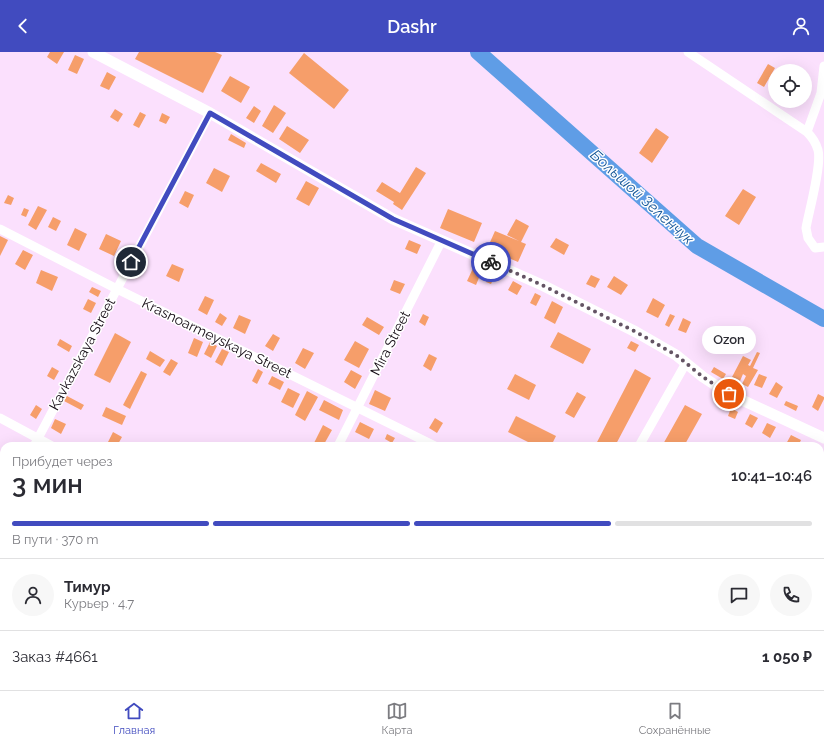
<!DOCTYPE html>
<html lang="ru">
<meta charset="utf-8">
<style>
body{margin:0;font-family:Raleway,sans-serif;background:#f7f7f7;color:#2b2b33;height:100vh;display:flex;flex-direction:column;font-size:15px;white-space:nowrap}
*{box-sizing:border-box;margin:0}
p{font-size:13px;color:#7c7c81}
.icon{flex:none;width:22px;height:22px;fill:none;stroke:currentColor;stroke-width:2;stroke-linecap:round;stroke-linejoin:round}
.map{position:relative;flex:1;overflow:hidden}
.drawer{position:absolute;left:0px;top:390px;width:824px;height:248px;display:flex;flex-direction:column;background:#fff;border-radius:12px 12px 0 0;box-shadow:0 4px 16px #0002}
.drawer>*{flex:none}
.fabs{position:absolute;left:768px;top:12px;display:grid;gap:8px}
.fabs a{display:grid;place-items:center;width:44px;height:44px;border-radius:50%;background:#fff;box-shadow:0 4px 16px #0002;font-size:20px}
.pin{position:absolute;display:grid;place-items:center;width:34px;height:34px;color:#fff;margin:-17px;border:2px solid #fff;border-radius:50%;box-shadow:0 1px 4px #0007}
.courier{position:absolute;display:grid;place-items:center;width:40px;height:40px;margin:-20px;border:3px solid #414bbf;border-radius:50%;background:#fff;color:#222;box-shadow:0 1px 5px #0007}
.bubble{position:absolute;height:28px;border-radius:14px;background:#fff;box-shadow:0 4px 16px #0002;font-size:13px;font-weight:600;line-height:28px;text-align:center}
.overview em{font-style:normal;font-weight:600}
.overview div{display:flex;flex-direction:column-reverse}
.overview{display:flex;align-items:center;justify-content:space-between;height:68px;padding:0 12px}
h1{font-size:26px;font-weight:600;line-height:30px}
.bar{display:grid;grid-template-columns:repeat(4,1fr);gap:6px 4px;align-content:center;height:48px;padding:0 12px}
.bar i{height:5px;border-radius:3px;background:#e1e1e2}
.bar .active{background:#414bbf}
.bar p{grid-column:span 4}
.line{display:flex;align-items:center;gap:10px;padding:0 12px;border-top:1px solid #e1e1e2}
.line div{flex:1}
.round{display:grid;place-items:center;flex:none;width:42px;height:42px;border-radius:21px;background:#f7f7f7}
header{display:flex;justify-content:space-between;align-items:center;height:52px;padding:0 12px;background:#414bbf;color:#fff;font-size:18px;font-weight:600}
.menu{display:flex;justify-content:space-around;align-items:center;height:56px;border-top:1px solid #e1e1e2;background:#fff;font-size:11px;color:#7c7c81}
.menu a{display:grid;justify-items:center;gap:2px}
.menu .active{color:#414bbf}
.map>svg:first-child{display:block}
.green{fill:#b4e7bf}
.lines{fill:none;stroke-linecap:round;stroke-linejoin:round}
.river{stroke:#5f9de6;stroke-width:16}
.building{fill:#f69e6a}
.minor{stroke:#fff;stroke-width:9}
.tertiary{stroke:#fff;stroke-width:11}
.done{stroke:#645464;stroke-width:4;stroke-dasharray:0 7.2}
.route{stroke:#414bbf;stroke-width:5}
.labels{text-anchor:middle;stroke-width:3;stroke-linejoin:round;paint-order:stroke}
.street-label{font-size:14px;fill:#120912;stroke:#fff}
.water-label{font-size:15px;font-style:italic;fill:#125496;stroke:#fff}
</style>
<header><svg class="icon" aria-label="back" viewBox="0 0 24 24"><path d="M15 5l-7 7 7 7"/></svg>Dashr<svg class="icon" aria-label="person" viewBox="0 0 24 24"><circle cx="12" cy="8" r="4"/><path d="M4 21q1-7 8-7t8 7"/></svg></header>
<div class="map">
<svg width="824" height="638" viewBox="0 0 824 638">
<rect width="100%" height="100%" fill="#fbe0fd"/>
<path class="green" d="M245 634H479L477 638H252Z"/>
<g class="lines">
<path class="river" d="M478 0 697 194 824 267"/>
</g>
<path class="building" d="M50 0H64L57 12 47 5Z
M139 0H215L222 3 203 41 135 7Z
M304 1 349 38 334 57 289 21Z
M75 3 84 7 77 22 68 18Z
M768 12 775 16 764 35 757 31Z
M107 20 116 25 109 38 100 34Z
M230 24 250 35 241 51 221 39Z
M274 53 286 61 273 81 262 74Z
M254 54 261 59 254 71 246 66Z
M115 57 123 62 118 70 110 65Z
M140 60 146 63 139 76 133 73Z
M162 61 170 65 166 72 159 69Z
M287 74 309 88 300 101 279 87Z
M656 76 669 85 652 111 639 101Z
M231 82 246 91 244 96 228 88Z
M261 111 281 122 276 131 256 119Z
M416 115 426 121 402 158 393 152 394 150 376 139 382 130 400 141Z
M214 116 230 124 222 140 206 131Z
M306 129 319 136 309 154 296 147Z
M743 137 756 145 739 173 725 164Z
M185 139 194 143 188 156 179 151Z
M8 143 14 146 11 153 4 151Z
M38 154 47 158 36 178 28 173Z
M24 156 29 158 26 165 21 163Z
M448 157 482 171 474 190 440 176Z
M53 165 61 169 56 179 48 175Z
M516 167 529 174 521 190 526 192 518 210 487 197 495 179 519 189 507 183Z
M75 176 87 182 79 199 67 193Z
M106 182 121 189 114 204 99 197Z
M0 184 8 188 0 204Z
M556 186 569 193 564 203 550 195Z
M409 188 421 193 417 202 405 197Z
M23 198 33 203 25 218 15 212Z
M172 212 184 217 179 230 166 224Z
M475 212 483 216 476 233 467 229Z
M491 217 497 219 491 232 486 230Z
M41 218 58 225 52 239 36 231Z
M591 223 600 227 595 236 586 232Z
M614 224 628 233 621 243 607 235Z
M394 228 405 232 400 242 390 238Z
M513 229 522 234 517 243 508 238Z
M92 235 101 239 98 245 89 240Z
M535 241 541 244 536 254 530 251Z
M205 244 214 248 207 263 198 258Z
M653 246 665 253 658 266 646 260Z
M88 247 96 251 91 261 83 257Z
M552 249 563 255 555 272 544 266Z
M220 261 227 266 222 274 215 270Z
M423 262 429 265 425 274 419 270Z
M670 262 675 264 669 275 665 273Z
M239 263 251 268 245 282 233 276Z
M367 265 384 275 379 283 362 273Z
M683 266 691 270 686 281 678 278Z
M558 280 591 297 583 312 550 295Z
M115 281 131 290 110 331 94 323Z
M273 282 280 286 273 299 265 294Z
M194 286 203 290 197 305 188 301Z
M60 287 72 294 69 300 57 293Z
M355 289 369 297 359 316 344 308Z
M631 289 639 293 635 300 627 296Z
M210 290 217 294 211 306 204 302Z
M303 296 314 301 305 317 295 311Z
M222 297 229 300 222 314 215 310Z
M150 299 165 308 160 315 146 307Z
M757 300 760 301 753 316 758 318 748 335 742 332 746 324 743 322 740 329 732 325 743 304 751 308 748 313 750 314Z
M429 302 437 306 431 319 423 314Z
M171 307 178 311 170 324 163 320Z
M52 315 59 319 54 328 47 324Z
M714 315 726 322 723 327 711 320Z
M258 317 263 320 257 332 252 329Z
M635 317 651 326 615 394H595Z
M351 318 362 324 355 337 344 330Z
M141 319 147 322 130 357 123 353Z
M515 322 536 333 529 348 507 337Z
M759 322 767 325 762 336 754 333Z
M272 324 284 330 280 338 268 332Z
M776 330 783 335 777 346 769 342Z
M288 336 300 342 293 356 281 350Z
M375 338 391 346 385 359 369 352Z
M307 339 318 345 305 369 295 363Z
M577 340 586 345 574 366 565 361Z
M818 342 824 345V347L818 359 812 355Z
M67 344 84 353 81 358 64 349Z
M324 348 343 358 339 368 319 358Z
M786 349 798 354 796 359 784 353Z
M36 353 42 357 36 367 30 363Z
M685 353 702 362 684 394H662Z
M106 355 126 364 122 373 102 364Z
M731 356 738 360 735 367 728 364Z
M750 362 758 366 752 376 745 372Z
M516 364 556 384 551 394H536L508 380Z
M435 366 443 371 437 381 429 376Z
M55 367 66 372 61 382 51 376Z
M360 370 374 377 369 387 355 380Z
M767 371 776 375 770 386 762 381Z
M323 373 332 378 323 394H320L314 391Z
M113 380 122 385 117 394H106Z
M387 382 395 386 392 391 385 387Z
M791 383 801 388 798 394H790L786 392Z
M4 531V549L0 547V538Z
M0 602 4 604V621L0 619Z
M168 634H196L194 638H175Z
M577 634H599L597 638H575Z
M784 634H797L795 638H784L782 637Z"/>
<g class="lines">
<path class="minor" d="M688 0 807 80C812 85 816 91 818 98 822 113 809 159 806 176L808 186 815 196 824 195
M807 80 821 41 824 14
M0 177 117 237 435 394
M0 366 52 394
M34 394 210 61
M338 394 442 188
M639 394 686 311
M0 457 4 450
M0 566 4 568
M820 592 824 594
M820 620 824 612
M137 634 145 638
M503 634 511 638
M215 638 217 634
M492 638 495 634
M810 638 812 634"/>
<path class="tertiary" d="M93 0 210 61 393 167 542 233 636 280 676 303 703 325 729 342 824 386"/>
</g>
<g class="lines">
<path class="done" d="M491 210 542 233 636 280 676 303 703 325 729 342"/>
<path class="route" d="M131 210 210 61 393 167 491 210"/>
</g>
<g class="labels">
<g class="street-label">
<text transform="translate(217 286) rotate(26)" y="5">Krasnoarmeyskaya Street</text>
<text transform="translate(390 291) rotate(-63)" y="5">Mira Street</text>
<text transform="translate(82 302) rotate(-62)" y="5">Kavkazskaya Street</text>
</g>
<g class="water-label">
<text transform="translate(642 145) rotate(42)" y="5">Большой Зеленчук</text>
</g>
</g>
</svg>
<div class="fabs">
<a><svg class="icon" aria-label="locate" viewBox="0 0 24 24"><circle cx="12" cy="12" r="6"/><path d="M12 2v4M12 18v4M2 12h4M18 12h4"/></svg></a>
</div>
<div class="pin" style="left:729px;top:342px;background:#ea580c"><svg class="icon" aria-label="bag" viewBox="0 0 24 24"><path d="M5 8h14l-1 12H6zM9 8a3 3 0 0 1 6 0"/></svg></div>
<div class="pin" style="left:131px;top:210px;background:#1f2937"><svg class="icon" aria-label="home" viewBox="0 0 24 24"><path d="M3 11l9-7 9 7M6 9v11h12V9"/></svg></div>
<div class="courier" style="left:491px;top:210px"><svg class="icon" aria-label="bike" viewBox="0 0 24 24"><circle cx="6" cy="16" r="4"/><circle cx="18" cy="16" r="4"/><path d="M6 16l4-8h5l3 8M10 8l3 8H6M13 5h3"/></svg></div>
<div class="bubble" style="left:702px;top:274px;width:54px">Ozon</div>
<section class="drawer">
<div class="overview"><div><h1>3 мин</h1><p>Прибудет через</p></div><em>10:41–10:46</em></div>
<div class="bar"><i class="active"></i><i class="active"></i><i class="active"></i><i></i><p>В пути · 370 m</p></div>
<div class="line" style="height:72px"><a class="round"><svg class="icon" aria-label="person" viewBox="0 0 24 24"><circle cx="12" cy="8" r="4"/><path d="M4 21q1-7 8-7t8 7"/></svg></a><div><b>Тимур</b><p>Курьер · 4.7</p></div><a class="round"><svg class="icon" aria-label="chat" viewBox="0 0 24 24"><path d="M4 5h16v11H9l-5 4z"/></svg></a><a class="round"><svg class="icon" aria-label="phone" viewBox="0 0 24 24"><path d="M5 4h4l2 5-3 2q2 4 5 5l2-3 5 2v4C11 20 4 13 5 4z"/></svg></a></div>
<div class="line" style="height:52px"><div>Заказ #4661</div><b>1 050 ₽</b></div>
</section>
</div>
<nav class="menu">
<a class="active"><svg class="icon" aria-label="home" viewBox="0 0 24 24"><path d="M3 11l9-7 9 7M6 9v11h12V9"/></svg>Главная</a>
<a><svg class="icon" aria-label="map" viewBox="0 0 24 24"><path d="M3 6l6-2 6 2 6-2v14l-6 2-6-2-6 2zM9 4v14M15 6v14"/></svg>Карта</a>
<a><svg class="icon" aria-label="saved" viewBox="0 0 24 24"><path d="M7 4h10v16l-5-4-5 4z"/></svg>Сохранённые</a>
</nav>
